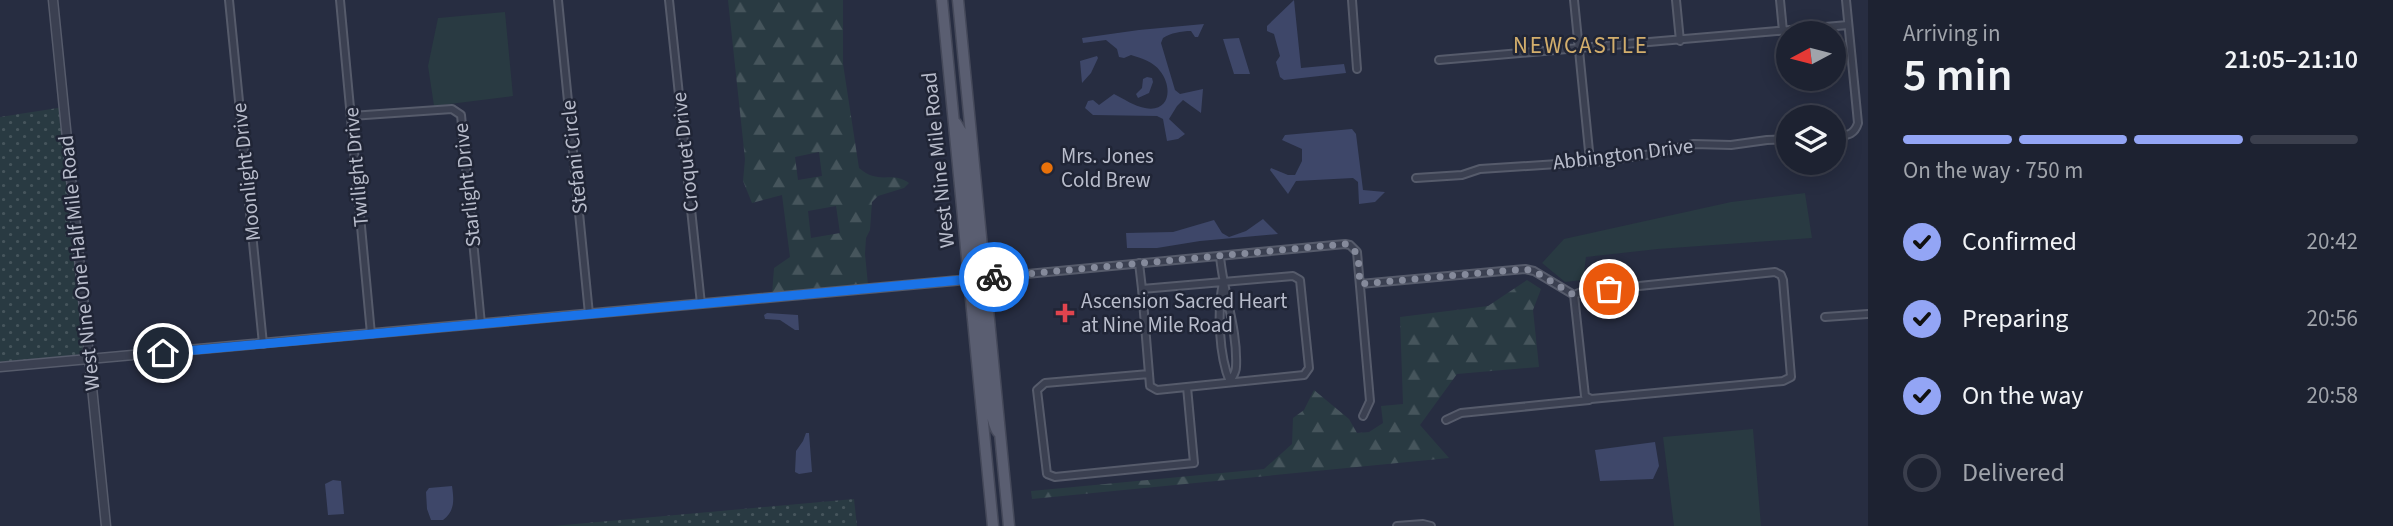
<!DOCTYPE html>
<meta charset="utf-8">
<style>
body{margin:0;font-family:"Source Sans 3",sans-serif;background:#2a2f3d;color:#f1f3f6;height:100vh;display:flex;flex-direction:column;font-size:26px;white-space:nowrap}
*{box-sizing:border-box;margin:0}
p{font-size:23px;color:#a0a4ab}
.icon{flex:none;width:38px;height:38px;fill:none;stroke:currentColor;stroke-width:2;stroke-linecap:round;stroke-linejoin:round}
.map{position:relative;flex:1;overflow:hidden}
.panel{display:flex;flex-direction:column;background:#1d2231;width:525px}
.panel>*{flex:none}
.needle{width:46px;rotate:263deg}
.buttons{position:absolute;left:1776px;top:21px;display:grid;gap:14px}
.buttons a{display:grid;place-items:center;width:70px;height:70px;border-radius:50%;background:#1d2231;box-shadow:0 4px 18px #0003,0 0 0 2px #3b3f4d;font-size:35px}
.pin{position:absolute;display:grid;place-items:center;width:60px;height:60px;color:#fff;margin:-30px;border:4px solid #fff;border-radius:50%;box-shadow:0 2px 7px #0007}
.courier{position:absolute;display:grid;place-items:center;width:70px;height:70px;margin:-35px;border:5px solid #1a73e8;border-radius:50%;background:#fff;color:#222;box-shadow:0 2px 9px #0007}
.overview em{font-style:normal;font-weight:600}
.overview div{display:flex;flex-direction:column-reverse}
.overview{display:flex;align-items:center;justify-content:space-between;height:119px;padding:0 35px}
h1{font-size:46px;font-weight:600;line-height:52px}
.bar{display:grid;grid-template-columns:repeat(4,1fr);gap:10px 7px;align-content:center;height:84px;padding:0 35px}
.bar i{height:9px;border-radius:5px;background:#3b3f4d}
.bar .on{background:#93a5f5}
.bar p{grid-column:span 4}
ol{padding:0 35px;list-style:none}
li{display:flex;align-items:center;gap:21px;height:77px}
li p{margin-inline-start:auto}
li .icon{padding:7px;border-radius:50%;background:#93a5f5;color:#111;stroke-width:4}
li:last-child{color:#a0a4ab}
li i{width:38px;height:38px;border:4px solid #3b3f4d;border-radius:50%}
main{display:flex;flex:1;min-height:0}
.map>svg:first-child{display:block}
.grass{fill:#293a42}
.forest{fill:url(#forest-firs);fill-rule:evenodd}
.park{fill:url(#park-dots)}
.water{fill:#3e4769}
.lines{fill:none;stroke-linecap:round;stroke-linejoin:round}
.minor-casing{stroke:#565b6b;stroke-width:10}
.tertiary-casing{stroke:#565b6b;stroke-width:11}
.primary-casing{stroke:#45495a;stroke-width:13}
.minor{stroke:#3b4051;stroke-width:6}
.tertiary{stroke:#3b4051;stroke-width:8}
.primary{stroke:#5a5e71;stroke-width:10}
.done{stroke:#858a9b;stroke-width:7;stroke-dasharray:0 12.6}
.route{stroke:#1a73e8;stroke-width:9}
.food-dot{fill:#e8710a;stroke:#202536;stroke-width:2.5}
.health-dot{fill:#e0444e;stroke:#202536;stroke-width:2.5}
.labels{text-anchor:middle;stroke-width:5;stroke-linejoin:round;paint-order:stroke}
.street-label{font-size:21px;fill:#b8bccb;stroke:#202536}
.poi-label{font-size:21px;fill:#b8bccb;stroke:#202536;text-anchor:start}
.neighbourhood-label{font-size:23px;letter-spacing:2px;fill:#d3ae6c;stroke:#202536}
</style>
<main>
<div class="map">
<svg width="1868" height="526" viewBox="0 0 1868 526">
<defs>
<pattern id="forest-firs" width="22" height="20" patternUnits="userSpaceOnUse" patternTransform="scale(1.75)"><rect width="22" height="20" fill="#293a42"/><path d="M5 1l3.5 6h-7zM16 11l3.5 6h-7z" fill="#46555c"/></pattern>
<pattern id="park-dots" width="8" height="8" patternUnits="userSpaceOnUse" patternTransform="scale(1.75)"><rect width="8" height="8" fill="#293a42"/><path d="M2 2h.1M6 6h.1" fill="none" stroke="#46555c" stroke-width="1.8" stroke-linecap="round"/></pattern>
</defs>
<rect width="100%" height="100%" fill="#272d41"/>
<path class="grass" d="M505 12 513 96 434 106 428 66 438 18Z
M1805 193 1812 238 1658 249 1586 257 1583 280 1565 282 1542 263 1564 239 1731 202Z
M1753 429 1761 526H1674L1663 437Z"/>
<path class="forest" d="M728 0H843V64L859 168C880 186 891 170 909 183L904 188 878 196 872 202 870 230 866 238 865 254 868 285 772 294 774 268 790 257 782 195 752 203 743 181 745 159ZM819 152 822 176 798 180 795 157ZM836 206 840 233 811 238 808 211Z
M1527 280 1541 289 1533 310 1539 367 1457 374 1420 425 1449 458 1032 499 1031 491 1264 469 1292 444 1293 418 1304 410 1314 390 1349 419 1357 433 1369 432 1383 423 1381 406 1403 404 1400 317 1488 306Z"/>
<path class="park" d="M64 107 88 359 0 367V117Z
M854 499 857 526H553Z"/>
<path class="water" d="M1294 0 1301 68 1344 64 1346 73 1284 80 1280 77 1276 62 1280 56 1274 34 1267 31V26Z
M1204 24 1198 37H1195L1191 31C1181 31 1171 33 1163 38L1161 43 1175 90 1180 94 1203 89 1201 113 1183 100 1177 106 1169 119 1185 134 1178 139 1167 141 1163 119 1157 116 1093 115 1085 108 1088 101 1093 100 1099 105 1114 94C1124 99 1134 106 1145 108 1170 113 1173 87 1160 71 1154 62 1141 58 1131 55L1124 58 1119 57 1117 49 1106 40 1083 43 1082 38 1139 30Z
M1239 38 1250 74H1234L1223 39Z
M1097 56 1098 58 1091 73 1082 83 1080 61Z
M1147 77 1152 78 1153 82 1149 93 1138 98 1136 94 1142 88 1143 79Z
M1352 129 1356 134 1363 190 1385 192 1375 202 1359 204 1358 182 1353 178 1296 181 1288 194 1270 170 1271 168 1288 175H1295L1302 161V149L1282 140 1285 135Z
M1263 219 1278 234 1200 241 1157 248H1127L1126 233 1173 232 1214 220 1222 233 1229 237 1246 231Z
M767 313 798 315 799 330H795L780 320 765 319 764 315Z
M806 433H809L812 472 799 474 795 472 796 451 803 441Z
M1655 442 1659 466 1653 479 1600 481 1595 450Z
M333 480 341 481 344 514 328 515 325 484Z
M452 486C454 500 455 511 443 520H431L427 509 426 492 429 488Z"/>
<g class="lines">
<g class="minor-casing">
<path id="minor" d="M229 0 263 344
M340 0 371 334
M558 0 589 314
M669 0 701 304
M1352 0 1357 69
M1574 0 1590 161
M1676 0 1680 41
M1780 0 1783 31
M1439 60 1848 25
M351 116 452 109 461 115 481 324
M1834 137C1846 135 1854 136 1858 123L1846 0
M1416 178 1462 175 1480 169 1603 161 1652 154 1693 144 1731 145 1767 140 1788 139
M1220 256C1223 292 1238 330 1236 367 1236 373 1232 377 1230 382 1219 356 1217 311 1223 283
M1139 263 1142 289
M1293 276 1300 280 1309 368 1304 375 1157 390 1150 386 1142 289Z
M985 278 1345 244 1350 245 1357 252 1370 401 1363 416
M1360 284 1525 269 1534 271 1574 295 1581 292 1775 272 1781 275 1783 280 1791 377 1783 381 1591 399 1585 396 1574 295
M1825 317 1868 314
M1149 374 1045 383 1037 390 1047 474 1055 477 1194 463 1187 387
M1446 420 1461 413 1589 400
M1397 526 1423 524 1431 526"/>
</g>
<g class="tertiary-casing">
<path id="tertiary" d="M53 0 106 526
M0 367 985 278"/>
</g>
<g class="primary-casing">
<path id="primary" d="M942 0 993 526
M958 0 1009 526
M956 123 962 133 974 262 980 275 985 278
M969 280 977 288C981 314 986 418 998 432"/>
</g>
<use href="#minor" class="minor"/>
<use href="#tertiary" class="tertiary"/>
<use href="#primary" class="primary"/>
</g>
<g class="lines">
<path class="done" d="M994 277 1345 244C1362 249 1358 270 1360 284L1525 269 1534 271 1574 295 1609 289"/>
<path class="route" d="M163 353 994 277"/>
</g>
<circle class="food-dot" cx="1047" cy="168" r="7"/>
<path class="health-dot" d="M1061.5 302.5h7v7h7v7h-7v7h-7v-7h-7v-7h7z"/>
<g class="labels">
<g class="street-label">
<text transform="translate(685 152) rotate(-96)" y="7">Croquet Drive</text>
<text transform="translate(1623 154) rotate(-7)" y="7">Abbington Drive</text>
<text transform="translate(574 157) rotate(-96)" y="7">Stefani Circle</text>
<text transform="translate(938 160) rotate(-96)" y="7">West Nine Mile Road</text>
<text transform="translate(356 167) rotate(-95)" y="7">Twilight Drive</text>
<text transform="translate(246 172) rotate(-96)" y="7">Moonlight Drive</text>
<text transform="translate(467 185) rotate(-96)" y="7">Starlight Drive</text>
<text transform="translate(79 263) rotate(-96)" y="7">West Nine One Half Mile Road</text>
</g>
<g class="poi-label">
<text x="1061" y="163">Mrs. Jones<tspan x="1061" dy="24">Cold Brew</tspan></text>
<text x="1081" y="308">Ascension Sacred Heart<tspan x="1081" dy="24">at Nine Mile Road</tspan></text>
</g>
<g class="neighbourhood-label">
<text x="1581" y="53">NEWCASTLE</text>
</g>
</g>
</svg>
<div class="buttons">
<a><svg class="needle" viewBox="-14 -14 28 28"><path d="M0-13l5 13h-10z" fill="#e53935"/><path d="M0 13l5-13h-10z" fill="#a0a4ab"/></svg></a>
<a><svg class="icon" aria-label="layers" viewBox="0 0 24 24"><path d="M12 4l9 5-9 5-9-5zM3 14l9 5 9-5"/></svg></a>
</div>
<div class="pin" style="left:1609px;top:289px;background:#ea580c"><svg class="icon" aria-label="bag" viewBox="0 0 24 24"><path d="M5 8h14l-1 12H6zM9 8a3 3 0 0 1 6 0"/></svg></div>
<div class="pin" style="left:163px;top:353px;background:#1f2937"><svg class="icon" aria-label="home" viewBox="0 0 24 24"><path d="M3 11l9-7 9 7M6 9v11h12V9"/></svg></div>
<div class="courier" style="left:994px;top:277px"><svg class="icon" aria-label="bike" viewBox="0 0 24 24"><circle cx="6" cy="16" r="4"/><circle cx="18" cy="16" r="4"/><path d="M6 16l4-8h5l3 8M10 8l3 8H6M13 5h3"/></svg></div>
</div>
<section class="panel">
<div class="overview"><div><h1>5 min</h1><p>Arriving in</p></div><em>21:05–21:10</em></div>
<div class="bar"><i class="on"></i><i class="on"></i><i class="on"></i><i></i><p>On the way · 750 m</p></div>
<ol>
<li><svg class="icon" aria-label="check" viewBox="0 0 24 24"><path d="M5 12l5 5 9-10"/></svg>Confirmed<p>20:42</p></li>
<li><svg class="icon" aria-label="check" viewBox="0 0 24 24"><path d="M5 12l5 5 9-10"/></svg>Preparing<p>20:56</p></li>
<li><svg class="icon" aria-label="check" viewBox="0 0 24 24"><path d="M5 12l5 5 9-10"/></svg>On the way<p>20:58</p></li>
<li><i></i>Delivered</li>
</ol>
</section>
</main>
